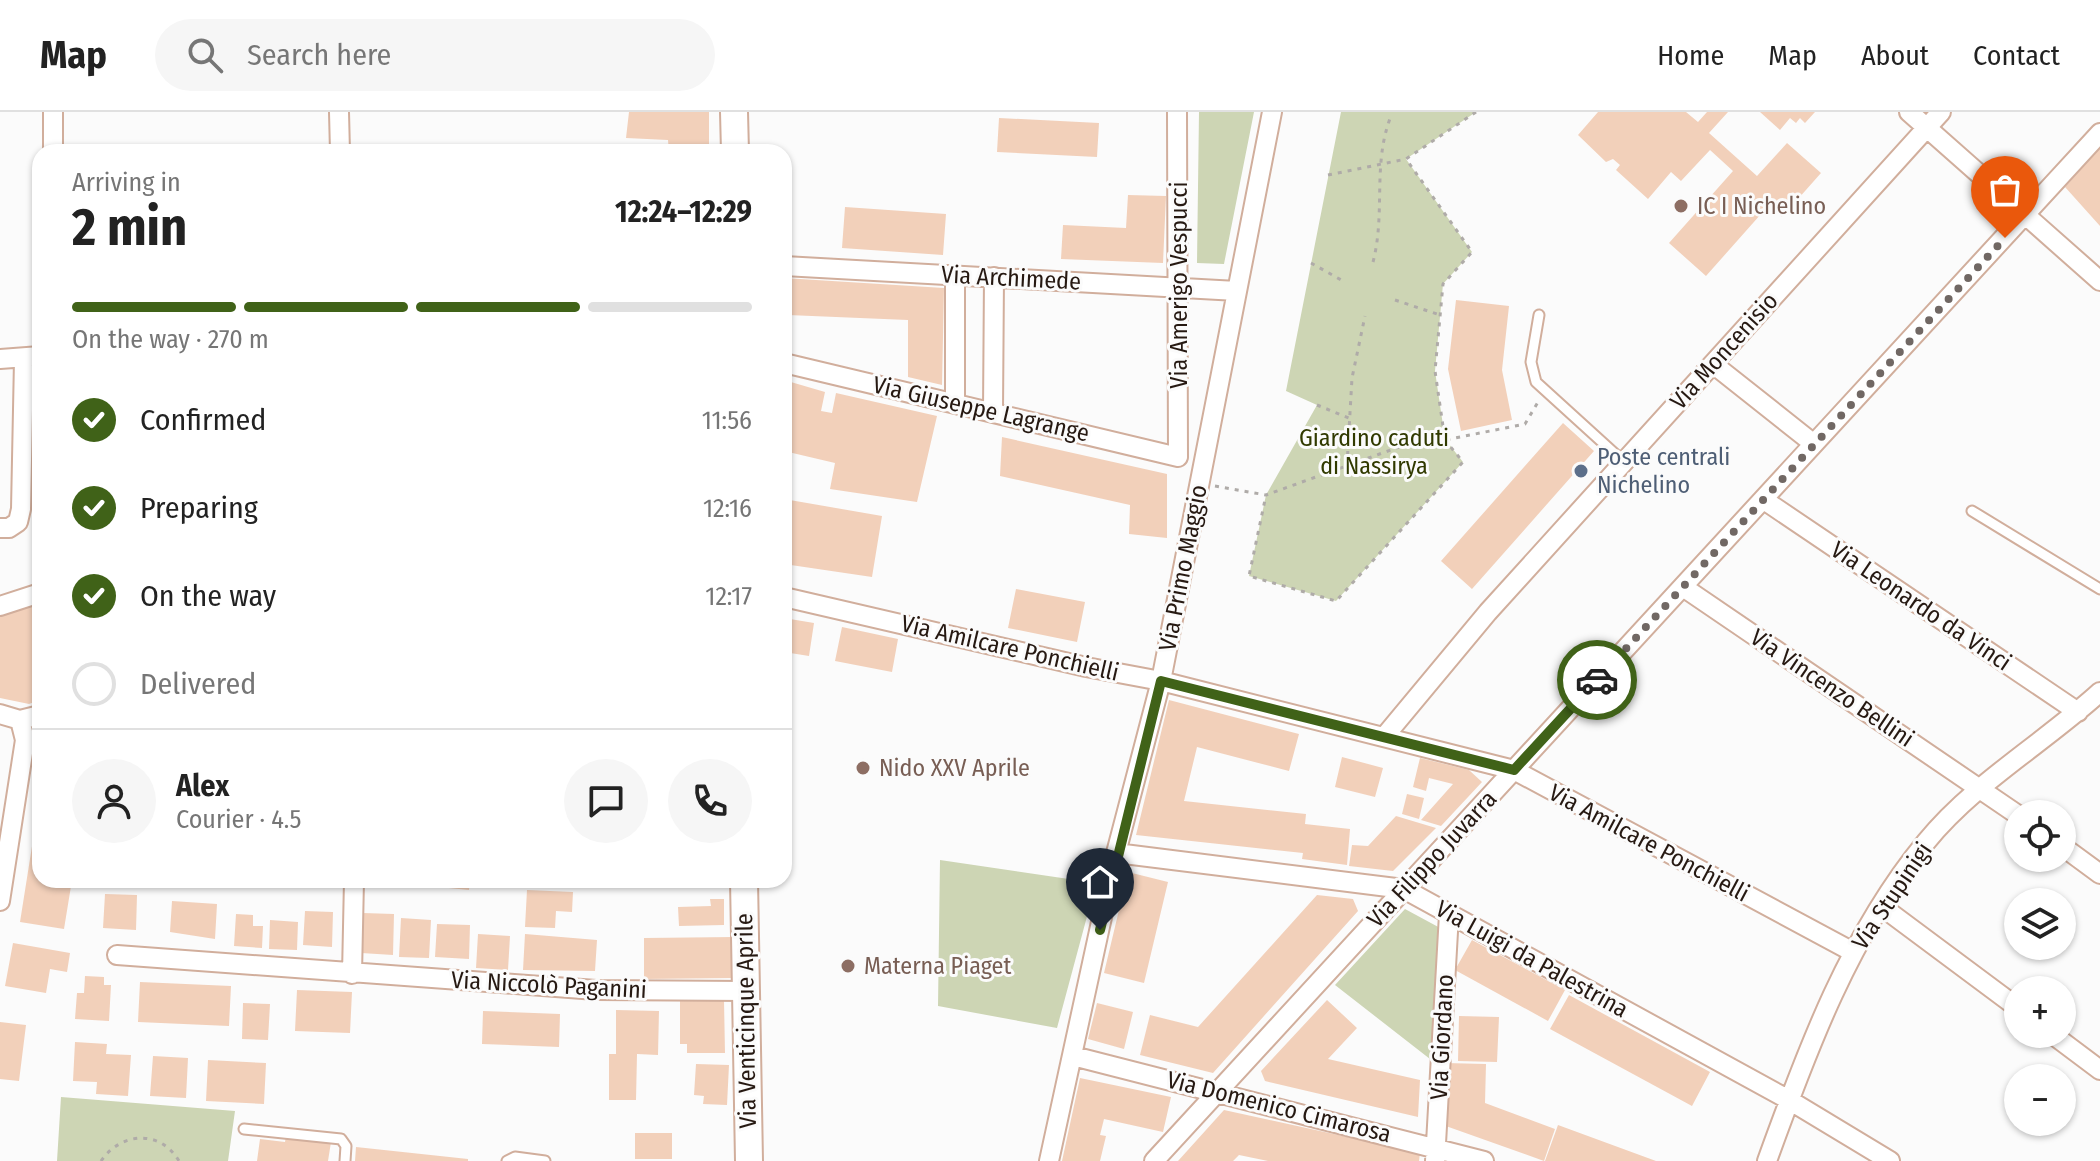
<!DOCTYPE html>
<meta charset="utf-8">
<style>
body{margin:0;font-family:"Fira Sans Condensed",sans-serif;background:#f6f6f6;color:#222;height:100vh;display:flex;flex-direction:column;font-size:30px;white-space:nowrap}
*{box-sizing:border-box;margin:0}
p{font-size:26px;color:#767676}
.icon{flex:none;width:44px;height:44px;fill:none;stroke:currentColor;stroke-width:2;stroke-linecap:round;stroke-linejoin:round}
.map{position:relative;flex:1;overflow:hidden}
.side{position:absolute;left:32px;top:32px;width:760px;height:744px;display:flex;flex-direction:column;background:#fff;border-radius:24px;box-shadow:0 2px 6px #0004}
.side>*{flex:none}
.tools{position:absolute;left:2004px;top:688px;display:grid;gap:16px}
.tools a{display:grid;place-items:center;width:72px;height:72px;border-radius:50%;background:#fff;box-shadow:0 2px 6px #0004;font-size:40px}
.pin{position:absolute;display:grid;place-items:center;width:68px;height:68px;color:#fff;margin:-82px -34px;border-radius:50% 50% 50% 0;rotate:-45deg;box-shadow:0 0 8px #0007}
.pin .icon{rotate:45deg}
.courier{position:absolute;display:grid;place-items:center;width:80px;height:80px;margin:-40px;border:6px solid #406218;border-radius:50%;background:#fff;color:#222;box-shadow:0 2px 10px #0007}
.headline em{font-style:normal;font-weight:700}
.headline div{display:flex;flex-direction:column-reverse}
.headline{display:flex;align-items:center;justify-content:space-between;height:136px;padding:0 40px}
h1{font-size:52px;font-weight:700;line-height:60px}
.bar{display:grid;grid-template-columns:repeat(4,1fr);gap:12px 8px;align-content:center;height:96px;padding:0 40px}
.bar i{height:10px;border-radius:6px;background:#e0e0e0}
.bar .on{background:#406218}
.bar p{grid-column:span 4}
.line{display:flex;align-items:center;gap:20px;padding:0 40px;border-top:2px solid #e0e0e0}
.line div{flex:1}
.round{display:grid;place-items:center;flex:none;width:84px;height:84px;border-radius:42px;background:#f6f6f6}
ol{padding:0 40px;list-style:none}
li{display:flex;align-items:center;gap:24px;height:88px}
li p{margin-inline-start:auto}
li .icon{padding:8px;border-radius:50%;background:#406218;color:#fff;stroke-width:4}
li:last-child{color:#767676}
li i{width:44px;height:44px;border:4px solid #e0e0e0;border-radius:50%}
header{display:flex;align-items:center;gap:48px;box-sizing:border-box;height:112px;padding:0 40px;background:#fff;border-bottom:2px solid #e0e0e0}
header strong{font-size:38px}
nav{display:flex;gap:44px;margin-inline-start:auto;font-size:28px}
.search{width:560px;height:72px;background:#f6f6f6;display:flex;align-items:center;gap:20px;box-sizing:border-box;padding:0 28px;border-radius:44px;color:#767676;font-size:30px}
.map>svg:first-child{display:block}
.green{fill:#cdd5b4}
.building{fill:#f2d0ba}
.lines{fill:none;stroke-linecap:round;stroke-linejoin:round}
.lane-casing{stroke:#d1ae9c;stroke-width:13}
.street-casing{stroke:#d1ae9c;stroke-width:22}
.secondary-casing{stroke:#d1ae9c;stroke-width:30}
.path{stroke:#afaba8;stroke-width:3;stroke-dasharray:4 6;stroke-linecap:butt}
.lane{stroke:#fff;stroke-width:9}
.street{stroke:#fff;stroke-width:18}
.secondary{stroke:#fff;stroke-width:26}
.done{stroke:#716864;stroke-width:8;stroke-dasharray:0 14.4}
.route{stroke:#406218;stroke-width:10}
.education-dot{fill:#8d6e63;stroke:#fbfbfb;stroke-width:3}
.service-dot{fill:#5c6f8a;stroke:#fbfbfb;stroke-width:3}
.labels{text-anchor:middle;stroke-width:6;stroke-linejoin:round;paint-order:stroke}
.education-label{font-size:24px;fill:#785e54;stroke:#fbfbfb;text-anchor:start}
.street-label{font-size:24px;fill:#261912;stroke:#fbfbfb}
.park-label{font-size:24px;fill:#313a00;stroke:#fbfbfb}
.service-label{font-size:24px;fill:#4e5e75;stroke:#fbfbfb;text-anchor:start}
</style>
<header>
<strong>Map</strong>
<div class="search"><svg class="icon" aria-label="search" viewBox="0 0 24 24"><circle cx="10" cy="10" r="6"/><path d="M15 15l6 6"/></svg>Search here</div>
<nav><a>Home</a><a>Map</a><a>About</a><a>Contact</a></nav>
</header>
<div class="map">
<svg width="2100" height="1049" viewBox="0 0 2100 1049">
<rect width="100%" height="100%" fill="#fbfbfb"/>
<path class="green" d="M1199 0H1254L1224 152 1197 151Z
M1341 0H1476L1406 47 1472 140 1443 172 1435 259 1445 327 1463 350 1336 489 1249 464 1266 383 1317 293 1286 279Z
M940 748 1096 771 1057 916 938 894Z
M1405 797 1442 817 1430 947 1335 873Z
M61 985 235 999 228 1049H57Z"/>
<path class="building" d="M629 0H709V40H669L668 28 626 26Z
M1598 0H1686L1698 10 1707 0H1728L1709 21 1757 64 1787 31 1821 61 1782 105 1769 93 1706 164 1669 131 1733 59 1710 38 1681 69 1671 60 1648 87 1616 58 1620 53 1613 47 1606 50 1578 23Z
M1760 0H1815L1805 11 1800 6 1796 11 1790 6 1780 18Z
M999 6 1099 11 1097 45 997 40Z
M2100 36V114L2065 75Z
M1128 83 1166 84 1163 151 1061 147 1063 113 1126 116Z
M845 95 946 102 943 143 842 136Z
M784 166 944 176 942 273 908 265V208L788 203 787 239 784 238Z
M1456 188 1509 194 1502 258 1512 308 1461 319 1448 257Z
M784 268 825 280 821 299 832 301 836 281 937 304 917 390 830 377 835 351 784 339Z
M1563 311 1594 339 1472 477 1441 449Z
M1002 325 1167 362V426L1129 422 1130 393 1000 364Z
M784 387 882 404 872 465 784 452Z
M1016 477 1085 490 1077 530 1008 516Z
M40 488V588L29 592 0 586V501Z
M784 506 814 511 809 544 784 540Z
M842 515 898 527 892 560 835 549Z
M1169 588 1299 622 1289 659 1197 635 1184 689 1306 702 1305 712 1350 717 1347 753 1302 747 1303 741 1136 723Z
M1342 645 1383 656 1375 685 1335 675Z
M1420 646 1469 658 1482 670 1441 714 1421 708 1453 672 1429 666 1426 679 1413 675Z
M1407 682 1424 686 1419 707 1402 702Z
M1396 704 1436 716 1393 759 1349 754 1352 733 1368 734Z
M33 728 40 729V768H72L64 817 20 810Z
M1128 760 1168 770 1144 871 1104 861Z
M367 768H470L469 778Z
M527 778 573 780 572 800 556 799 555 816 525 815Z
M105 782 137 783 136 818 103 816Z
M1317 783 1353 787 1358 799 1213 961 1140 943 1150 903 1198 915Z
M710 787H724V813L679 814 678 795 711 794Z
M172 789 217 792 215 827 170 820Z
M305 799 333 800 332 835 303 833Z
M363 801 394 802 393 843 361 841Z
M236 802 253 803V814H263L262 836 234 834Z
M401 806 431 808 429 846 399 845Z
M270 808 298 810 297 838 269 837Z
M437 812 470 813 469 847 435 845Z
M478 822 510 824 508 858 476 856Z
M525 822 597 828 595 859 523 858Z
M734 825 733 866 644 867V826Z
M1472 828 1565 878 1548 909 1455 858Z
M13 831 70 841 67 860 50 857 46 881 5 874Z
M85 864 104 865V873H111L109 909 75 907 77 881H84Z
M140 870 231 874 229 914 138 910Z
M297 878 352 880 350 921 295 919Z
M1569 883 1710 960 1692 994 1550 917Z
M680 888H724L725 941H687V932H680Z
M1327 888 1357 916 1328 947 1420 968 1418 1005 1265 969 1261 959Z
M243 891 270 892 268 928 242 927Z
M1097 891 1133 900 1124 937 1088 927Z
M616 898 659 899 658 943 637 942 636 988H609V942H616Z
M483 899 560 902 559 935 482 932Z
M1459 904 1499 905 1497 950 1458 949Z
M0 910 26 913 19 969 0 967Z
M75 930 107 932 106 942 131 943 128 984 96 982 97 970 73 969Z
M153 944 188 946 186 986 150 984Z
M208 948 266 951 264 992 206 989Z
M1445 951 1486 952 1485 991 1555 1017 1544 1049 1443 1013Z
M696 952 729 953 727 993 703 992 704 984 694 983Z
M1080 966 1171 985 1163 1020 1104 1007 1100 1023 1106 1024 1100 1049H1062Z
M1224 998 1420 1041 1419 1049H1268L1239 1043 1233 1049H1178Z
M1558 1013 1656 1049H1545Z
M635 1021H672V1047H635Z
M286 1024 331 1030 328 1049H257L260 1027 285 1030Z
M356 1035 468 1047V1049H355Z"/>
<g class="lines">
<g class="lane-casing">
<path id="lane" d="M1539 203 1531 250 1536 270 1624 350
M1972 399 2100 477
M244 1017 341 1027 346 1034 345 1049
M507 1049 515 1045 545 1049"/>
</g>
<g class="street-casing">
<path id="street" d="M53 0V40
M339 0 340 40
M1909 0 2100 169
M784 154 1237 179
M0 247 40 244
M784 251 1178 345 1177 0
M1713 252 1814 332
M955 289V163
M993 298 994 165
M1764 388 2078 600
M0 416H9L18 410 21 397 24 248
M1683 475 2018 703
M784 485 1086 555 1161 569 1514 658 1853 840
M0 494 40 481
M0 602 20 608 40 603
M1384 625 1488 500 1941 0
M2062 734 2100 762
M1116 741 1404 777 1789 988 1890 1049
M0 789 25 628 20 608
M1881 794 2018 896
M117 843 596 878 745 879
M352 862 354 768
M2052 922 2100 958
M1073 944 1484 1049
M1049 1049 1116 741 1161 569 1272 0
M1154 1049 2100 21
M1435 1049 1449 802
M1767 1049C1807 938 1850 822 1926 730 1974 671 2044 631 2100 580"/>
</g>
<g class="secondary-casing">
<path id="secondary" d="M734 0 735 40
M744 768 749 1049"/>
</g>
<path class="path" d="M1476 0 1406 47 1472 140 1443 172 1435 259 1445 328 1525 312 1538 290
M1328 63 1406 47
M1373 150C1386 100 1372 52 1391 4
M1311 151 1343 169
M1395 188 1440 203
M1317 293 1349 306
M1347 353 1352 266 1365 204
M1215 374 1266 383 1424 326 1445 328 1463 350 1336 489 1249 464 1266 383
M101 1049C121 1020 160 1017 179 1049"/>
<use href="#lane" class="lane"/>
<use href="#street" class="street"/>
<use href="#secondary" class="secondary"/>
</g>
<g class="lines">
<path class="done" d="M1597 568 2005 126"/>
<path class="route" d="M1100 818 1161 569 1514 658 1597 568"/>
</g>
<g class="education-dot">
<circle cx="1681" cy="94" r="8"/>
<circle cx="863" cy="656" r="8"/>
<circle cx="848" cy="854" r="8"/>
</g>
<circle class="service-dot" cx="1581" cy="359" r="8"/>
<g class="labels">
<g class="education-label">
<text x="1697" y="102">IC I Nichelino</text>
<text x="879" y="664">Nido XXV Aprile</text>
<text x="864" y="862">Materna Piaget</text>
</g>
<g class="street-label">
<text transform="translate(1011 166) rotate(3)" y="8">Via Archimede</text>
<text transform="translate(1179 173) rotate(-90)" y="8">Via Amerigo Vespucci</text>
<text transform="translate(1724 239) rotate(-48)" y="8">Via Moncenisio</text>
<text transform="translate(981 297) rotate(13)" y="8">Via Giuseppe Lagrange</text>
<text transform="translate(1183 456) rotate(-79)" y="8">Via Primo Maggio</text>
<text transform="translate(1921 494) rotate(34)" y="8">Via Leonardo da Vinci</text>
<text transform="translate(1010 536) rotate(13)" y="8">Via Amilcare Ponchielli</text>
<text transform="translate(1832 576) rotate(34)" y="8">Via Vincenzo Bellini</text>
<text transform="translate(1649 731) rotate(28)" y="8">Via Amilcare Ponchielli</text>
<text transform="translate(1432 747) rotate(-47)" y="8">Via Filippo Juvarra</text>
<text transform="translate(1892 784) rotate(-56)" y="8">Via Stupinigi</text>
<text transform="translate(1532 847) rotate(29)" y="8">Via Luigi da Palestrina</text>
<text transform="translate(549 873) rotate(3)" y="8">Via Niccolò Paganini</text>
<text transform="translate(746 909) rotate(-91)" y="8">Via Venticinque Aprile</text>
<text transform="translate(1442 925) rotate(-87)" y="8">Via Giordano</text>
<text transform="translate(1279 995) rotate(14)" y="8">Via Domenico Cimarosa</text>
</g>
<g class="park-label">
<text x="1374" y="334">Giardino caduti<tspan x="1374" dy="28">di Nassirya</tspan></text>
</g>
<g class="service-label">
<text x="1597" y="353">Poste centrali<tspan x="1597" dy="28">Nichelino</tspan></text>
</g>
</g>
</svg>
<div class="tools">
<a><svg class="icon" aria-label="locate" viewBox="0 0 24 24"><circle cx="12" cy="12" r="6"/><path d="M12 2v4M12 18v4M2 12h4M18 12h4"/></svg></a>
<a><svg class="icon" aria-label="layers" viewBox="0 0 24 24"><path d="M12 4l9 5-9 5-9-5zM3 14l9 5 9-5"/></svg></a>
<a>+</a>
<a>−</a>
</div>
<div class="pin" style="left:2005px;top:126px;background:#ea580c"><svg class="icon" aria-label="bag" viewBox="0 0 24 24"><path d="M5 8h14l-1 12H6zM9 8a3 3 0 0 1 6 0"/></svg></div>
<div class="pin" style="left:1100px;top:818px;background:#1f2937"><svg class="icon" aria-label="home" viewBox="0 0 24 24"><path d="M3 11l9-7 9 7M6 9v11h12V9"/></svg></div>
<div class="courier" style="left:1597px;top:568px"><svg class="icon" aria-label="car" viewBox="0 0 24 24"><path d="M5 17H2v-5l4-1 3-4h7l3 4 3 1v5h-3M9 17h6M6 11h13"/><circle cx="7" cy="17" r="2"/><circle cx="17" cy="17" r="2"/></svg></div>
<section class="side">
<div class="headline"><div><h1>2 min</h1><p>Arriving in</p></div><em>12:24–12:29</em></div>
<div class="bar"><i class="on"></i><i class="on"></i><i class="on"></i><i></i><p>On the way · 270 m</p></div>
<ol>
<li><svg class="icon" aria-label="check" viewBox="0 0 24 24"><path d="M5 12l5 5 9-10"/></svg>Confirmed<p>11:56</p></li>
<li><svg class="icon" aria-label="check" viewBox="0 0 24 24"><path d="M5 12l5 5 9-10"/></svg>Preparing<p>12:16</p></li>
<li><svg class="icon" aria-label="check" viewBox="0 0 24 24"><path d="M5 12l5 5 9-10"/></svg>On the way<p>12:17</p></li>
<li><i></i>Delivered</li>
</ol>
<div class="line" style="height:144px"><a class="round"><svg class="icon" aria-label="person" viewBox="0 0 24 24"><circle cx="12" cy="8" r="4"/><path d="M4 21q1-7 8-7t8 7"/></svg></a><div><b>Alex</b><p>Courier · 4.5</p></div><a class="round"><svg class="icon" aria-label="chat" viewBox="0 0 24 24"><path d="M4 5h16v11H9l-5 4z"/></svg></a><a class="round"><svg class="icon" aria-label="phone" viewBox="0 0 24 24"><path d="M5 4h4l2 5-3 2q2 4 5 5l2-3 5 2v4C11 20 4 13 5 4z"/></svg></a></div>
</section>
</div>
